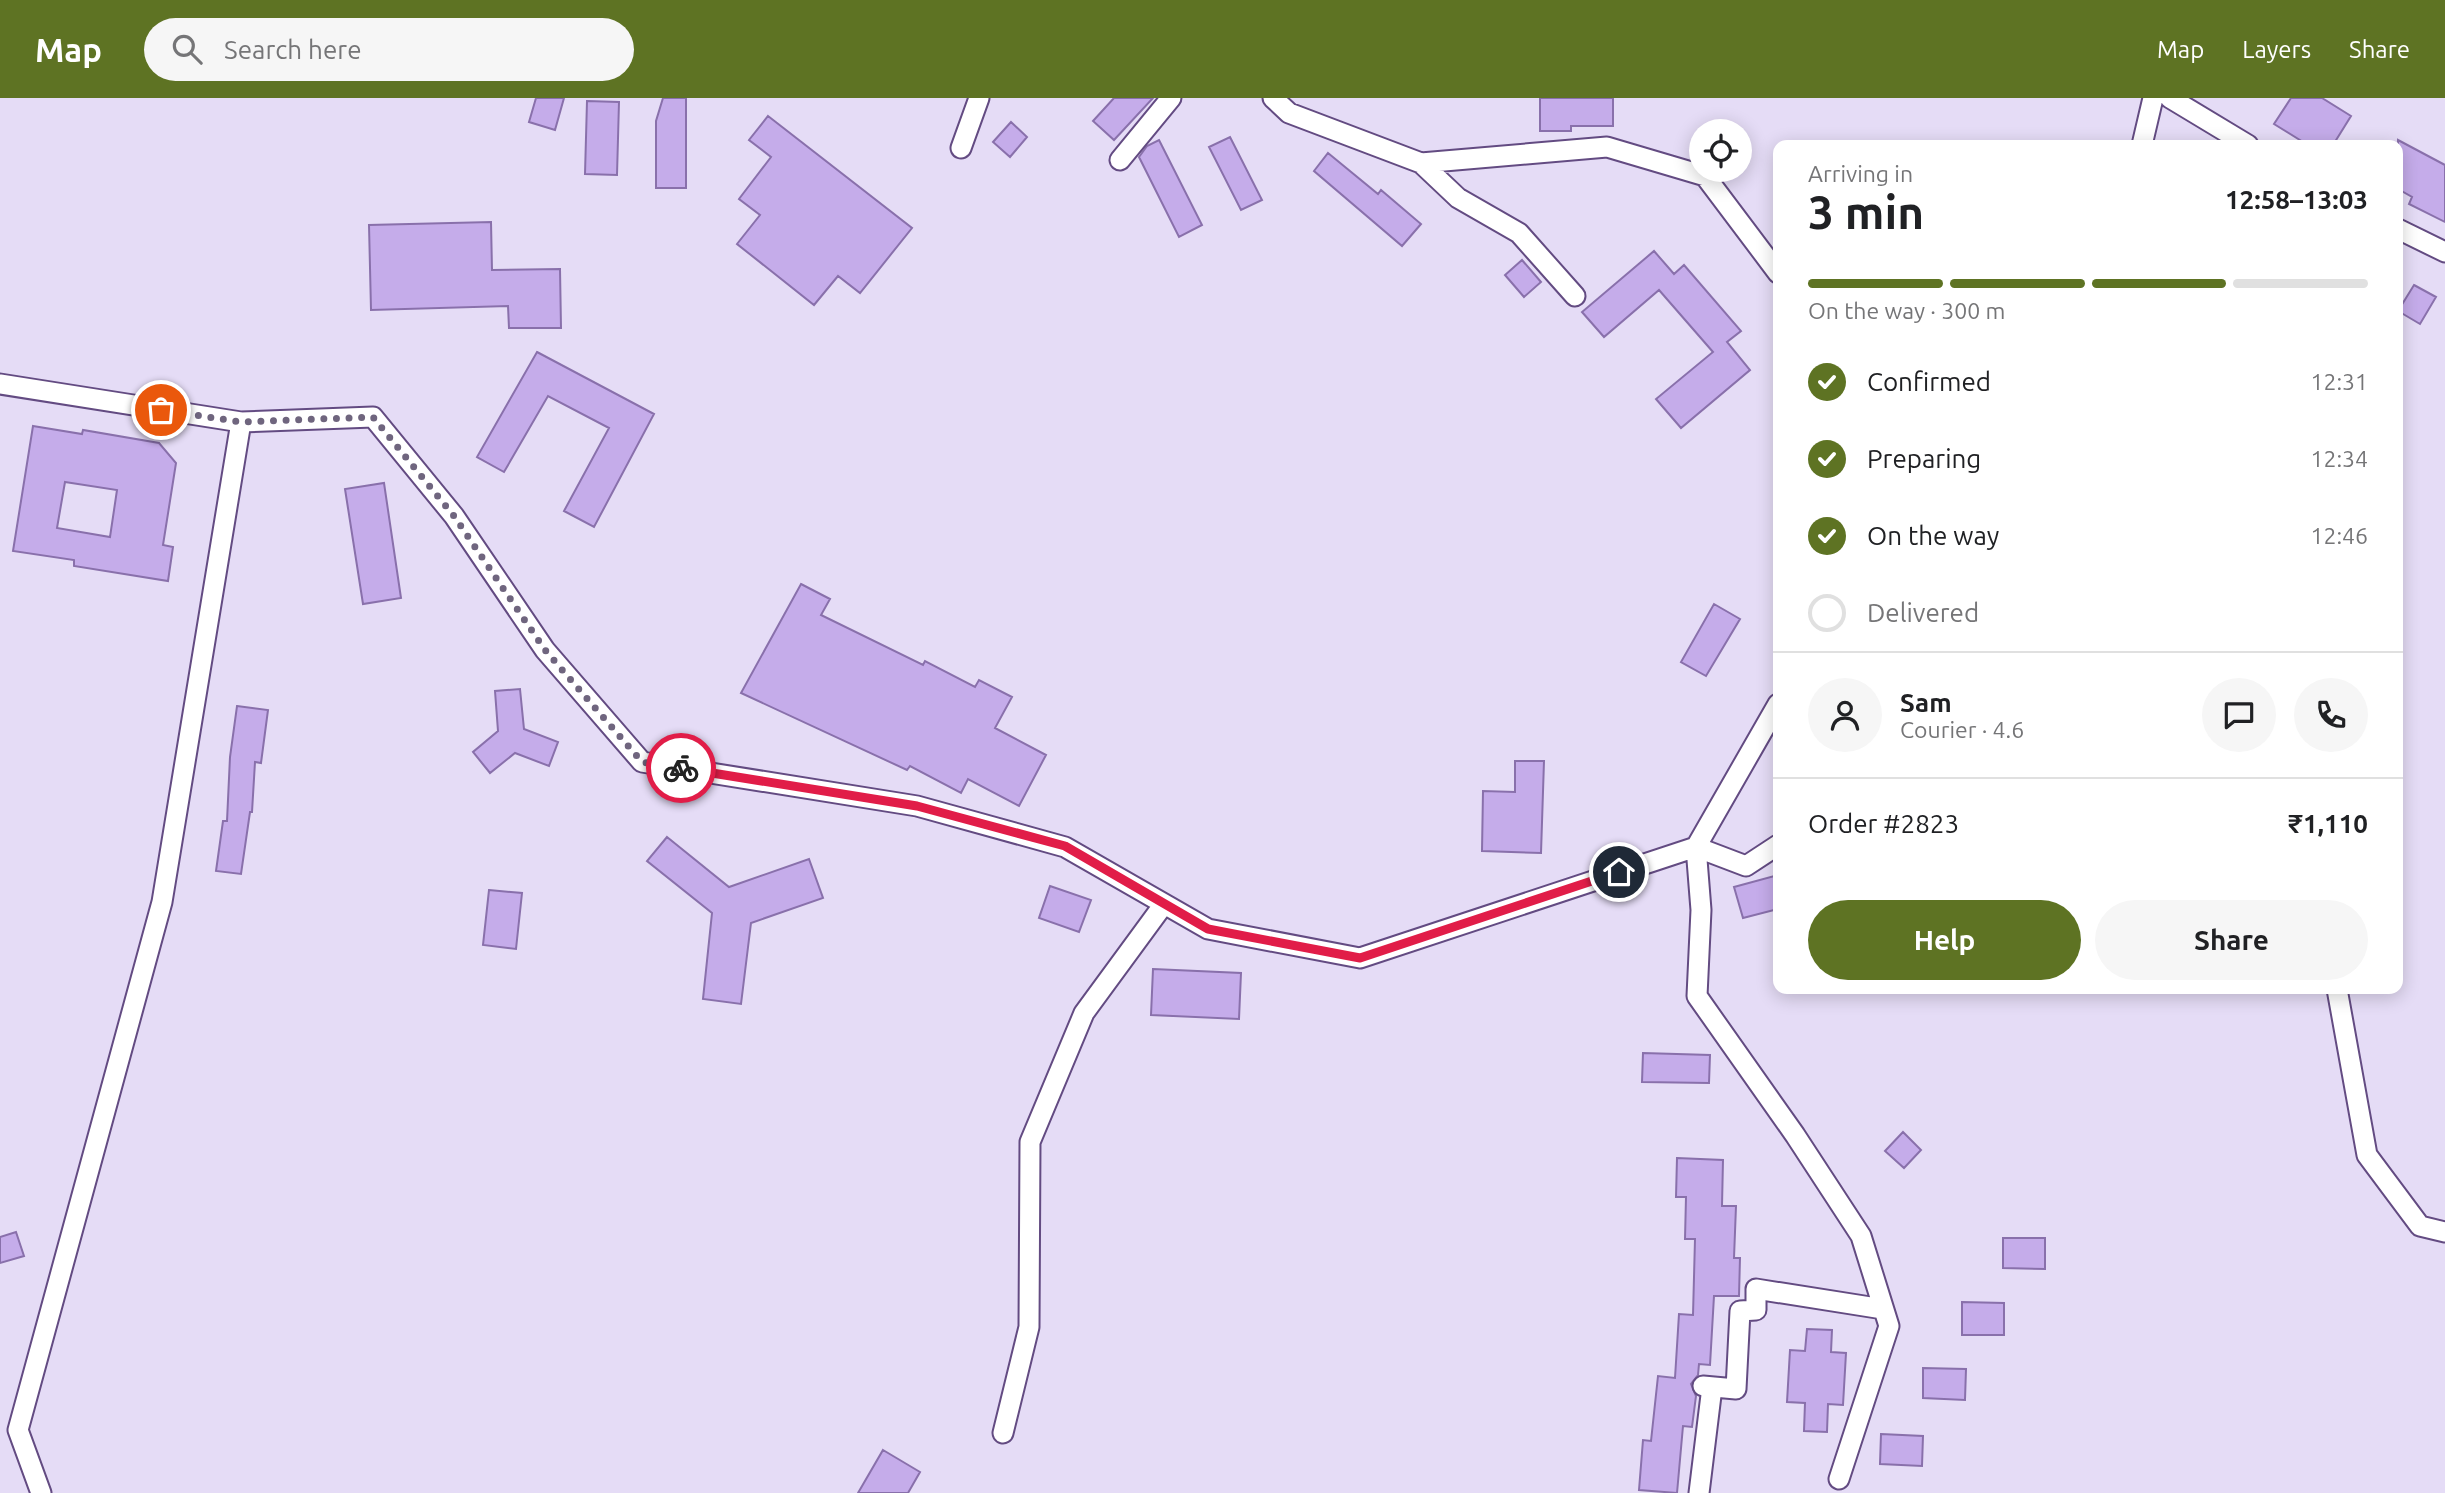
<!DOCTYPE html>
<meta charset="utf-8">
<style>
body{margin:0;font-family:Ubuntu,sans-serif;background:#f6f6f6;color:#202124;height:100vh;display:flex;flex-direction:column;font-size:26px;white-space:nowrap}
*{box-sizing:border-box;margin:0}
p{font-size:23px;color:#757577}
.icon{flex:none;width:38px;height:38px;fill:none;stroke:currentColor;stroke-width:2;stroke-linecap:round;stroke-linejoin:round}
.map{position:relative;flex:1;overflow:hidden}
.drawer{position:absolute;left:1773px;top:42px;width:630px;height:854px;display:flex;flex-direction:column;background:#fff;border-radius:14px;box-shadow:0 4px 18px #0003}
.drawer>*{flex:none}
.controls{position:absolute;left:1689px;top:21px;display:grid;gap:14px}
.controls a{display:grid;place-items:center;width:63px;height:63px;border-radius:50%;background:#fff;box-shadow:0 4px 18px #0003;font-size:35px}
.pin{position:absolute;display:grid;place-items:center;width:60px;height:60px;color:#fff;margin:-30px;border:4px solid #fff;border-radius:50%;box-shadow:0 2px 7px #0007}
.courier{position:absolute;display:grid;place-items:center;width:70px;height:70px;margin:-35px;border:5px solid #e11d48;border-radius:50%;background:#fff;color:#222;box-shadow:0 2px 9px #0007}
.summary em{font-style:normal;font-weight:700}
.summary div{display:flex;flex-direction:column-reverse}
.summary{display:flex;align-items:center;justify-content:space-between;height:119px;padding:0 35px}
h1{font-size:46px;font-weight:700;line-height:52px}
.bar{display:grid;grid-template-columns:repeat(4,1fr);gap:10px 7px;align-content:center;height:84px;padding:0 35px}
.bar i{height:9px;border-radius:5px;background:#e0e0e0}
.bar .current{background:#5e7323}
.bar p{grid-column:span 4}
.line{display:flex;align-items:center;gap:18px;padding:0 35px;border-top:2px solid #e0e0e0}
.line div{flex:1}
.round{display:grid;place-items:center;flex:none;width:74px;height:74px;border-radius:37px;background:#f6f6f6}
ol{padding:0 35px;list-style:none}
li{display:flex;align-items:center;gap:21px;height:77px}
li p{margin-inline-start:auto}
li .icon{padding:7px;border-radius:50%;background:#5e7323;color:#fff;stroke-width:4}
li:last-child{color:#757577}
li i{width:38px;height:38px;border:4px solid #e0e0e0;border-radius:50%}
.cta{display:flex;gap:14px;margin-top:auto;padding:14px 35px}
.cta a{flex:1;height:80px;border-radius:42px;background:#5e7323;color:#fff;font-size:28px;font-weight:700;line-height:80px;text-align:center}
.cta a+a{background:#f6f6f6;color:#202124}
header{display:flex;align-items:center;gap:42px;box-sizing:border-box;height:98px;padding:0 35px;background:#5e7323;color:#fff}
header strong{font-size:33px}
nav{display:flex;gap:38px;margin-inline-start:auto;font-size:24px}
.search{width:490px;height:63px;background:#f6f6f6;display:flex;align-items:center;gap:18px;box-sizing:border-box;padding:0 24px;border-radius:38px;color:#757577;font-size:26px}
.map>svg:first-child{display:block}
.building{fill:#c5acea;stroke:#8970ab;stroke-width:2;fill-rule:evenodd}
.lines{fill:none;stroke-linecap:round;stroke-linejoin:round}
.street-casing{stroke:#634b82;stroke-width:23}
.street{stroke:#fff;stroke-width:19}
.done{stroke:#6f657e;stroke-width:7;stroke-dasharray:0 12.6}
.route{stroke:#e11d48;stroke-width:9}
</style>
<header>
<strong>Map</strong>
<div class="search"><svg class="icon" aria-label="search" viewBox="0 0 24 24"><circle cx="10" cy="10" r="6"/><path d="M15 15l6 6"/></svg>Search here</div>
<nav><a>Map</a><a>Layers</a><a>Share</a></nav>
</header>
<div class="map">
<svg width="2445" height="1395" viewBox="0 0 2445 1395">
<rect width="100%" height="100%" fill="#e5dcf6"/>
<path class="building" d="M536 0H564L555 32 529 24Z
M663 0H686V90H656V23Z
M1114 0H1153L1114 42 1093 23Z
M1540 0H1613V28H1571V33H1540Z
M2291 0H2322L2351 18 2333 47H2308L2274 26Z
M587 3 619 4 617 77 585 76Z
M768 18 912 130 860 195 838 178 814 207 737 146 760 117 739 101 771 59 749 42Z
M1011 24 1027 39 1010 59 993 44Z
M1230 39 1262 102 1241 112 1209 49Z
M1159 42 1202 127 1179 139 1139 59 1147 48Z
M2398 42 2445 67V124L2409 106 2412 99 2398 91Z
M1328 55 1378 96 1381 92 1421 126 1402 148 1314 73Z
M491 124 492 172 560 171 561 230H509L508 208 371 212 369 127Z
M1654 153 1674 176 1684 167 1741 233 1727 244 1750 272 1681 330 1656 301 1713 254 1659 192 1604 239 1582 214Z
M1522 162 1541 184 1524 199 1505 177Z
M2414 187 2436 199 2420 226 2398 213Z
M537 254 654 316 594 429 564 413 609 330 548 298 504 374 477 359Z
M33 328 82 336 83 332 159 345 176 365 163 447 173 449 168 483 74 468V462L13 453ZM65 384 117 392 110 439 57 430Z
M384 385 401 500 363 506 345 391Z
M801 486 830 501 821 517 923 567 925 563 975 589 979 582 1012 599 995 630 1046 657 1019 708 968 681 961 695 910 668 907 672 741 595Z
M1714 506 1740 521 1706 578 1681 564Z
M520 591 524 631 558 644 549 668 515 655 490 675 473 654 498 633 495 593Z
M237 608 268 612 261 665 255 664 252 714H250L241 776 216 773 223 723H227L230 659Z
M1515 663H1544L1541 755 1482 753 1483 693 1515 694Z
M667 739 729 789 809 761 823 800 751 825 741 906 703 901 712 815 647 763Z
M1778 777V811L1743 820 1734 789Z
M1050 788 1091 802 1079 834 1039 820Z
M489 792 522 795 516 851 483 847Z
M1153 871 1241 875 1239 921 1151 917Z
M1643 955 1710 957 1709 985 1642 984Z
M1903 1034 1921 1052 1904 1070 1885 1053Z
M1677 1060 1723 1062 1722 1108H1736L1734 1160H1740L1739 1198H1714L1710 1267 1699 1266 1698 1277 1691 1286 1696 1298 1692 1329 1683 1328 1677 1395 1639 1392 1643 1342 1651 1343 1658 1278 1675 1280 1679 1216 1693 1217 1695 1141H1685L1686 1099H1676Z
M16 1134 24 1158 0 1165V1139Z
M2003 1140H2045V1171L2003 1170Z
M1962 1204 2004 1205V1237H1962Z
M1807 1231 1832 1232 1831 1254 1846 1255 1843 1307 1828 1306 1827 1334 1804 1333 1805 1305 1787 1304 1790 1252 1805 1253Z
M1923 1270 1966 1271 1965 1302 1923 1300Z
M1881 1336 1923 1338 1922 1368 1880 1366Z
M883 1352 920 1374 908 1395H858Z"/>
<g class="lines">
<g class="street-casing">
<path id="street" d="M1273 0 1289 15 1421 65 1607 49 1705 78 1778 175
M2170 0 2248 47
M2142 47 2153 0
M961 50 979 0
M1120 62 1171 0
M1421 65 1458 100 1519 135 1575 198
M2398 131 2445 154
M0 286 241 324 373 319 454 418 545 552 642 664 917 708 1065 749 1208 831 1360 860 1696 749 1746 768 1778 747
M1778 606 1696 749 1701 812 1697 898 1795 1037 1861 1138 1889 1228 1839 1381
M2337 891 2367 1057 2420 1128 2445 1134
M1703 1288 1736 1291 1740 1213 1756 1212V1191L1883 1211
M1003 1335 1029 1229 1030 1044 1084 915 1164 806
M41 1395 18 1332 162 804 241 324
M1699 1395 1712 1289"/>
</g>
<use href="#street" class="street"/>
</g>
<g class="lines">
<path class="done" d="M161 312 241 324 373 319 454 418 545 552 642 664 681 670"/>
<path class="route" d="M681 670 917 708 1065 748 1208 831 1360 860 1619 774"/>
</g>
</svg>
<div class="controls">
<a><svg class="icon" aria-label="locate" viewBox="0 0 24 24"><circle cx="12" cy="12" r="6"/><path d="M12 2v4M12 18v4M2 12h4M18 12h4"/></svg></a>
</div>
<div class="pin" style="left:161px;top:312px;background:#ea580c"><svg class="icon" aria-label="bag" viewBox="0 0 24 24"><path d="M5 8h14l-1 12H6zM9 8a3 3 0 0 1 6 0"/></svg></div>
<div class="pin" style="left:1619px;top:774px;background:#1f2937"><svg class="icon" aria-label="home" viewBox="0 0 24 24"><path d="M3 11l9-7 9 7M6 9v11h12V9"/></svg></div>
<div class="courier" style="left:681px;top:670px"><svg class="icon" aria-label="bike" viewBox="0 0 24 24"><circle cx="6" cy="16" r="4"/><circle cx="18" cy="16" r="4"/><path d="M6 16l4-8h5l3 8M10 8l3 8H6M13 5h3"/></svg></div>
<section class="drawer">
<div class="summary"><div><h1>3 min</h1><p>Arriving in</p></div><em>12:58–13:03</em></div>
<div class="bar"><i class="current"></i><i class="current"></i><i class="current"></i><i></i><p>On the way · 300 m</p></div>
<ol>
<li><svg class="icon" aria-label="check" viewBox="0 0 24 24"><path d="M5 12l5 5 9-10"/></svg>Confirmed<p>12:31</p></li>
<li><svg class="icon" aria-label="check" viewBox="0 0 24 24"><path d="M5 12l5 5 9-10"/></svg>Preparing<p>12:34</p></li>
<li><svg class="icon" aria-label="check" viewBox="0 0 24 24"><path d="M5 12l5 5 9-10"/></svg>On the way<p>12:46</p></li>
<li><i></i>Delivered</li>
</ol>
<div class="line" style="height:126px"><a class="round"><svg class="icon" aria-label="person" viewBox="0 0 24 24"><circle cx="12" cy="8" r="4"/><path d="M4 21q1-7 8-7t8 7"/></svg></a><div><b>Sam</b><p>Courier · 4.6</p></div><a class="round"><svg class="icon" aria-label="chat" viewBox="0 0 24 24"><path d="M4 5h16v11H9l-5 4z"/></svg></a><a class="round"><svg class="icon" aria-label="phone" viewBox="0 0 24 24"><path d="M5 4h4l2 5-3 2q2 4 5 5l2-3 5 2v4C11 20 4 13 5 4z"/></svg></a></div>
<div class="line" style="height:91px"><div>Order #2823</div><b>₹1,110</b></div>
<div class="cta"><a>Help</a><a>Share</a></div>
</section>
</div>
